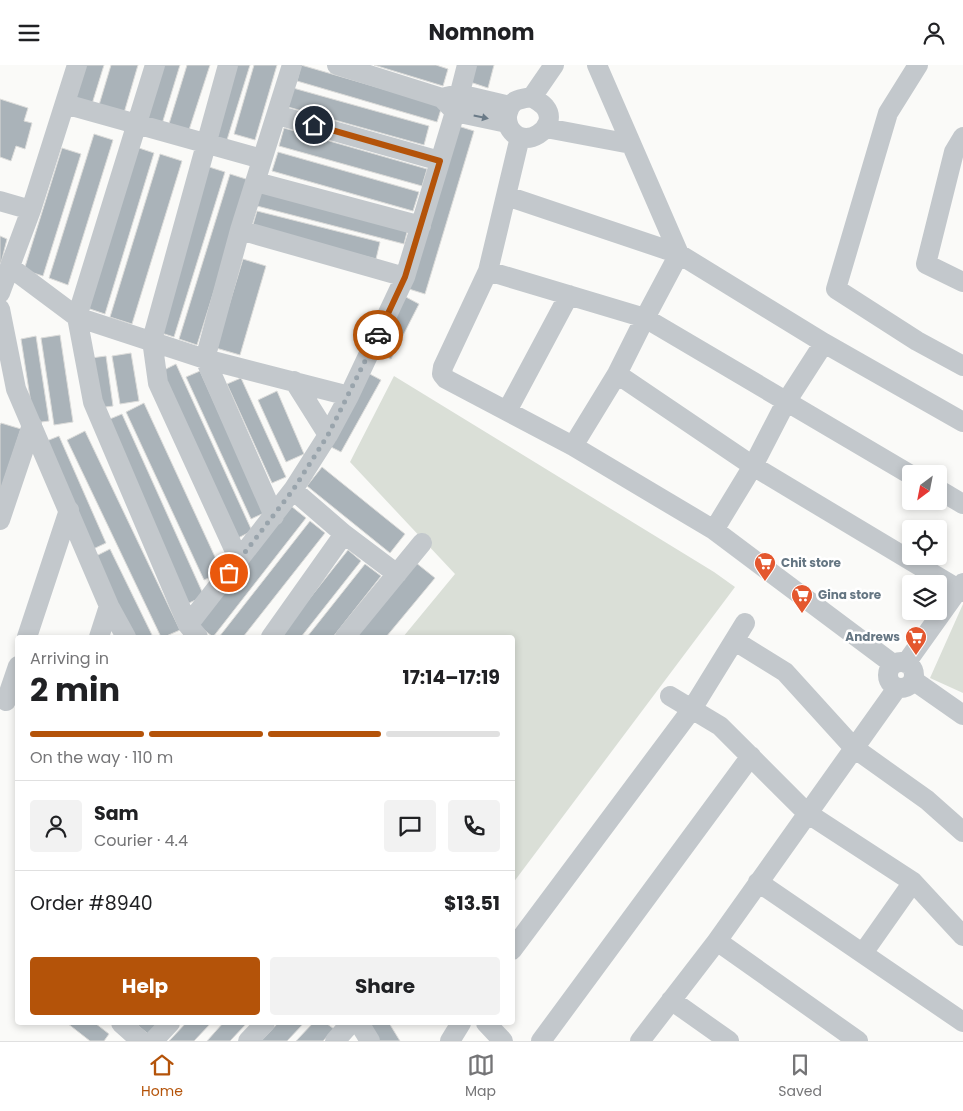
<!DOCTYPE html>
<meta charset="utf-8">
<style>
body{margin:0;font-family:Poppins,sans-serif;background:#f2f2f2;color:#202124;height:100vh;display:flex;flex-direction:column;font-size:19px;white-space:nowrap}
*{box-sizing:border-box;margin:0}
p{font-size:16px;color:#757577}
.icon{flex:none;width:28px;height:28px;fill:none;stroke:currentColor;stroke-width:2;stroke-linecap:round;stroke-linejoin:round}
.map{position:relative;flex:1;overflow:hidden}
.panel{position:absolute;left:15px;top:570px;width:500px;height:390px;display:flex;flex-direction:column;background:#fff;border-radius:5px;box-shadow:0 2px 8px #0003}
.panel>*{flex:none}
.needle{width:32px;rotate:212deg}
.fabs{position:absolute;left:902px;top:400px;display:grid;gap:10px}
.fabs a{display:grid;place-items:center;width:45px;height:45px;border-radius:5px;background:#fff;box-shadow:0 2px 8px #0003;font-size:25px}
.pin{position:absolute;display:grid;place-items:center;width:42px;height:42px;color:#fff;margin:-21px;border:2px solid #fff;border-radius:50%;box-shadow:0 1px 5px #0007}
.courier{position:absolute;display:grid;place-items:center;width:50px;height:50px;margin:-25px;border:4px solid #b45309;border-radius:50%;background:#fff;color:#222;box-shadow:0 1px 6px #0007}
.head em{font-style:normal;font-weight:700}
.head div{display:flex;flex-direction:column-reverse}
.head{display:flex;align-items:center;justify-content:space-between;height:85px;padding:0 15px}
h1{font-size:32px;font-weight:700;line-height:38px}
.bar{display:grid;grid-template-columns:repeat(4,1fr);gap:8px 5px;align-content:center;height:60px;padding:0 15px}
.bar i{height:6px;border-radius:4px;background:#e0e0e0}
.bar .selected{background:#b45309}
.bar p{grid-column:span 4}
.line{display:flex;align-items:center;gap:12px;padding:0 15px;border-top:1px solid #e0e0e0}
.line div{flex:1}
.round{display:grid;place-items:center;flex:none;width:52px;height:52px;border-radius:5px;background:#f2f2f2}
.primary-button{display:flex;gap:10px;margin-top:auto;padding:10px 15px}
.primary-button a{flex:1;height:58px;border-radius:5px;background:#b45309;color:#fff;font-size:20px;font-weight:700;line-height:58px;text-align:center}
.primary-button a+a{background:#f2f2f2;color:#202124}
header{display:flex;justify-content:space-between;align-items:center;height:65px;padding:0 15px;background:#fff;font-size:22px;font-weight:700}
.tabs{display:flex;justify-content:space-around;align-items:center;height:70px;border-top:1px solid #e0e0e0;background:#fff;font-size:14px;color:#757577}
.tabs a{display:grid;justify-items:center;gap:2px}
.tabs .selected{color:#b45309}
.map>svg:first-child{display:block}
.green{fill:#dadfd7}
.building{fill:#aab3b9;stroke:#dcdcda}
.lines{fill:none;stroke-linecap:round;stroke-linejoin:round}
.minor{stroke:#c3c8cc;stroke-width:20}
.oneway{fill:#6a7a87}
.done{stroke:#99a4ac;stroke-width:5;stroke-dasharray:0 9}
.route{stroke:#b45309;stroke-width:6}
.labels{text-anchor:middle;stroke-width:5;stroke-linejoin:round;paint-order:stroke}
.poi-label{font-size:12px;font-weight:bold;fill:#657683;stroke:#fff;text-anchor:start}
</style>
<header><svg class="icon" aria-label="menu" viewBox="0 0 24 24"><path d="M4 6h16M4 12h16M4 18h16"/></svg>Nomnom<svg class="icon" aria-label="person" viewBox="0 0 24 24"><circle cx="12" cy="8" r="4"/><path d="M4 21q1-7 8-7t8 7"/></svg></header>
<div class="map">
<svg width="963" height="976" viewBox="0 0 963 976">
<rect width="100%" height="100%" fill="#fafaf8"/>
<path class="green" d="M394 311 714 507 735 522 513 818 512 572H403L455 509 350 397Z
M963 539V628L930 613Z"/>
<path class="building" d="M82 0H104L92 39 72 33Z
M111 0H138L124 48 99 40Z
M162 0H180L162 59 145 54Z
M187 0H210L188 68 168 62Z
M231 0H250L226 78 209 73Z
M254 0H277L255 75 234 69Z
M301 0 442 41 437 57 297 16Z
M374 0H436L448 4 443 21Z
M471 0H494L488 23 467 16Z
M293 23 429 61 424 80 288 42Z
M0 34 28 43 24 56 32 58 25 84 16 81 11 96 0 92Z
M458 61 474 66 425 229 409 224Z
M284 63 427 104 422 121 279 81Z
M94 69 113 75 68 220 49 213Z
M136 82 154 88 105 249 87 243Z
M62 83 81 89 43 211 24 205Z
M278 87 419 127 413 146 272 106Z
M160 89 182 96 132 259 110 252Z
M206 101 225 107 174 272 155 266Z
M230 109 249 115 197 280 179 274Z
M261 126 408 163 404 179 257 141Z
M257 146 380 177 376 194 252 163Z
M0 171 7 174 1 198H0Z
M243 194 266 201 240 290 216 283Z
M404 231 419 239 391 294 376 286Z
M60 270 73 357 54 360 41 273Z
M36 271 49 356 34 358 21 274Z
M131 288 139 336 120 339 112 291Z
M106 291 113 341 98 343 91 293Z
M176 299 252 466 238 473 162 306Z
M200 306 264 448 251 454 186 312Z
M366 307 381 315 341 387 327 380Z
M241 313 286 412 272 418 227 319Z
M277 326 304 389 286 397 258 335Z
M144 338 222 507 204 515 126 347Z
M122 349 204 531 187 539 105 356Z
M1 358 21 364 0 428V360Z
M85 366 180 565 164 572H161L67 375Z
M59 371 106 478 91 485 44 377Z
M322 402 405 469 390 488 307 421Z
M291 441 306 453 213 572 198 560Z
M310 456 325 468 243 572H219Z
M110 484 153 572H133L94 492Z
M348 485 361 496 301 572H279Z
M415 497 435 513 386 572H354Z
M365 499 381 511 333 572H307Z
M67 958H95L109 969 104 976H90Z
M135 958H159L148 969Z
M186 958H211L194 976H169Z
M223 958H247L230 976H207Z
M278 958H304L287 976H261Z
M313 958H326L334 964 323 976H296Z
M368 958H389L400 976H379Z"/>
<g class="lines">
<path class="minor" d="M155 0 77 252 93 337 188 560 198 572
M228 0 152 275 158 318 239 495
M337 0 442 33 455 47 507 58
M597 0 679 189 645 253 911 410
M918 0 888 48 836 224 917 276 963 301
M446 32 459 29 510 41
M532 32C536 35 542 38 545 42 561 62 523 88 509 62 507 57 506 52 508 47 511 34 521 34 532 32L554 0
M65 39 262 94
M277 50 440 96
M546 63 631 79
M520 72 488 206 645 253 617 309 573 381
M963 72 954 87 926 199 963 217
M256 117 421 161
M507 131 679 189 824 278 963 357
M0 136 31 145
M240 165 405 212
M10 202 77 252 205 294 349 331
M488 206 443 302 442 309 446 314 573 381 714 465 893 599
M0 228 31 145 77 0
M0 244 16 324 109 541 126 572
M617 309 753 401 963 527
M294 316 328 370
M507 346 569 230
M293 425 344 469 397 509
M939 425 963 439
M274 451 205 294 240 165 292 0
M0 455 32 360
M714 465 753 401 786 337 824 278
M188 560 293 425 328 370 349 331 405 212 455 47 467 0
M27 572 69 445
M99 572 109 541
M271 572 344 469
M345 572 422 478
M735 576 785 607 854 683 927 735 963 767
M888 610a13 13 0 1 1 26 0a13 13 0 1 1-26 0Z
M906 598 963 518
M913 615 963 650
M670 631 720 661 807 748 913 817 963 871
M6 636 18 601
M758 817 963 957
M717 876 858 976
M512 885 692 644 745 558
M863 888 913 817
M671 935 729 976
M121 958 141 976
M359 958 370 976
M486 958 503 976
M153 976 170 958
M248 976 265 958
M335 976 351 958
M450 976 461 958
M541 976 751 691
M640 976 717 876 897 623"/>
</g>
<defs><path id="oneway-solid" d="M-6-.8H1V-3.2L6.5 0L1 3.2V.8H-6Z" transform="scale(1.25)"/></defs>
<use class="oneway" href="#oneway-solid" transform="translate(481 52) rotate(12)"/>
<g class="lines">
<path class="done" d="M229 508 293 425 328 370 378 270"/>
<path class="route" d="M314 60 440 96 405 212 378 270"/>
</g>
<defs>
<g id="supermarket-pin" transform="scale(1.125)"><path d="M0 17L-7.5 6A9.5 9.5 0 1 1 7.5 6Z" fill="#e4572e" stroke="#fff"/><path d="M-6-5.5h2.5l.6 2H6L4.5 2H-2.5L-4.4-4H-6ZM-1.5 3.2a1.3 1.3 0 1 0 .1 0ZM3 3.2a1.3 1.3 0 1 0 .1 0Z" fill="#fff"/></g>
</defs>
<g fill-rule="evenodd">
<use href="#supermarket-pin" x="765" y="498"/>
<use href="#supermarket-pin" x="802" y="530"/>
<use href="#supermarket-pin" x="916" y="572"/>
</g>
<g class="labels">
<g class="poi-label">
<text x="781" y="502">Chit store</text>
<text x="818" y="534">Gina store</text>
<text x="900" y="576" text-anchor="end">Andrews</text>
</g>
</g>
</svg>
<div class="fabs">
<a><svg class="needle" viewBox="-14 -14 28 28"><path d="M0-13l5 13h-10z" fill="#e53935"/><path d="M0 13l5-13h-10z" fill="#757577"/></svg></a>
<a><svg class="icon" aria-label="locate" viewBox="0 0 24 24"><circle cx="12" cy="12" r="6"/><path d="M12 2v4M12 18v4M2 12h4M18 12h4"/></svg></a>
<a><svg class="icon" aria-label="layers" viewBox="0 0 24 24"><path d="M12 4l9 5-9 5-9-5zM3 14l9 5 9-5"/></svg></a>
</div>
<div class="pin" style="left:229px;top:508px;background:#ea580c"><svg class="icon" aria-label="bag" viewBox="0 0 24 24"><path d="M5 8h14l-1 12H6zM9 8a3 3 0 0 1 6 0"/></svg></div>
<div class="pin" style="left:314px;top:60px;background:#1f2937"><svg class="icon" aria-label="home" viewBox="0 0 24 24"><path d="M3 11l9-7 9 7M6 9v11h12V9"/></svg></div>
<div class="courier" style="left:378px;top:270px"><svg class="icon" aria-label="car" viewBox="0 0 24 24"><path d="M5 17H2v-5l4-1 3-4h7l3 4 3 1v5h-3M9 17h6M6 11h13"/><circle cx="7" cy="17" r="2"/><circle cx="17" cy="17" r="2"/></svg></div>
<section class="panel">
<div class="head"><div><h1>2 min</h1><p>Arriving in</p></div><em>17:14–17:19</em></div>
<div class="bar"><i class="selected"></i><i class="selected"></i><i class="selected"></i><i></i><p>On the way · 110 m</p></div>
<div class="line" style="height:90px"><a class="round"><svg class="icon" aria-label="person" viewBox="0 0 24 24"><circle cx="12" cy="8" r="4"/><path d="M4 21q1-7 8-7t8 7"/></svg></a><div><b>Sam</b><p>Courier · 4.4</p></div><a class="round"><svg class="icon" aria-label="chat" viewBox="0 0 24 24"><path d="M4 5h16v11H9l-5 4z"/></svg></a><a class="round"><svg class="icon" aria-label="phone" viewBox="0 0 24 24"><path d="M5 4h4l2 5-3 2q2 4 5 5l2-3 5 2v4C11 20 4 13 5 4z"/></svg></a></div>
<div class="line" style="height:65px"><div>Order #8940</div><b>$13.51</b></div>
<div class="primary-button"><a>Help</a><a>Share</a></div>
</section>
</div>
<nav class="tabs">
<a class="selected"><svg class="icon" aria-label="home" viewBox="0 0 24 24"><path d="M3 11l9-7 9 7M6 9v11h12V9"/></svg>Home</a>
<a><svg class="icon" aria-label="map" viewBox="0 0 24 24"><path d="M3 6l6-2 6 2 6-2v14l-6 2-6-2-6 2zM9 4v14M15 6v14"/></svg>Map</a>
<a><svg class="icon" aria-label="saved" viewBox="0 0 24 24"><path d="M7 4h10v16l-5-4-5 4z"/></svg>Saved</a>
</nav>
